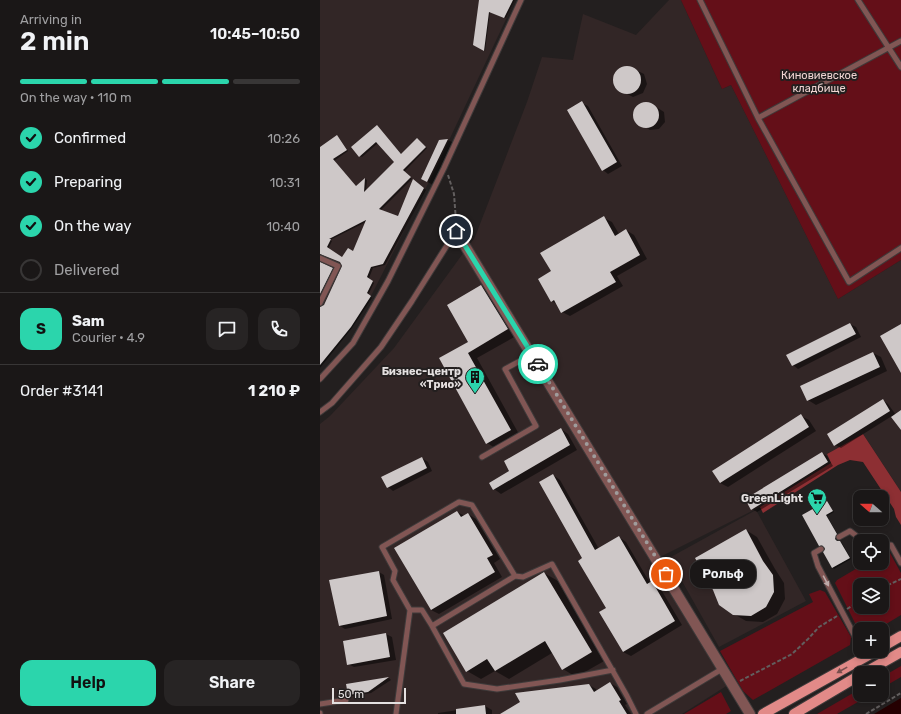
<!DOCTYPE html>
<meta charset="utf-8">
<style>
body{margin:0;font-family:Rubik,sans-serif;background:#272424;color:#f1f3f6;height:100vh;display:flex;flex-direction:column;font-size:15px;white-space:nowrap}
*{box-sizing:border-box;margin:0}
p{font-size:13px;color:#9f9fa1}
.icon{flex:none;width:22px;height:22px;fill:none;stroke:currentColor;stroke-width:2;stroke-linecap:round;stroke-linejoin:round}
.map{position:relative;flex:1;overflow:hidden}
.drawer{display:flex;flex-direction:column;background:#1a1717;width:320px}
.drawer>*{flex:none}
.needle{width:26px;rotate:290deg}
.tools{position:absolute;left:533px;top:490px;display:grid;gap:8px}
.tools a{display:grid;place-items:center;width:36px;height:36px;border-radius:8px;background:#1a1717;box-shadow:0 2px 6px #0003,0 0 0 1px #383636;font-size:20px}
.scale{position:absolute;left:12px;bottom:10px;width:74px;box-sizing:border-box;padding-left:4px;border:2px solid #e4e0e0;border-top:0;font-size:11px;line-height:14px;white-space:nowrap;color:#e4e0e0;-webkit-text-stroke:3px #231f1f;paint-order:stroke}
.pin{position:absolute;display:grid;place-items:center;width:34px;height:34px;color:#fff;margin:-17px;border:2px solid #fff;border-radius:50%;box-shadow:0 1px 4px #0007}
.courier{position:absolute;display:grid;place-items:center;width:40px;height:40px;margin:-20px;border:3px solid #2bd5ac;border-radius:50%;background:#fff;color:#222;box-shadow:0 1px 5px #0007}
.bubble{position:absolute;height:28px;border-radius:12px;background:#1a1717;box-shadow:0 2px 6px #0003,0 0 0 1px #383636;font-size:13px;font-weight:600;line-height:28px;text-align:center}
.summary em{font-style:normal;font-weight:600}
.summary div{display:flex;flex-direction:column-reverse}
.summary{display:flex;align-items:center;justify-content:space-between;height:68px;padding:0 20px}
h1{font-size:26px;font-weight:600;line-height:30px}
.bar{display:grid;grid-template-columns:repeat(4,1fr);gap:6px 4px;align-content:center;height:48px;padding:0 20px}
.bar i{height:5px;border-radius:3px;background:#383636}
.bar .current{background:#2bd5ac}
.bar p{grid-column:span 4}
.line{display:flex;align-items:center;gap:10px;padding:0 20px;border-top:1px solid #383636}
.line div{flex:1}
.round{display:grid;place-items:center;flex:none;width:42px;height:42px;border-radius:12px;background:#272424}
ol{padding:0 20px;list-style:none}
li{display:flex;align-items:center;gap:12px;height:44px}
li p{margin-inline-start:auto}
li .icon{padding:4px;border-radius:50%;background:#2bd5ac;color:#111;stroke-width:4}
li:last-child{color:#9f9fa1}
li i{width:22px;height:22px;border:2px solid #383636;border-radius:50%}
.primary-button{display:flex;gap:8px;margin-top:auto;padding:8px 20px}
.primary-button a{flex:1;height:46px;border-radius:12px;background:#2bd5ac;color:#111;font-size:16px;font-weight:600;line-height:46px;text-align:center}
.primary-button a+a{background:#272424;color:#f1f3f6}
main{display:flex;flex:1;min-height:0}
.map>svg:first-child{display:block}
.built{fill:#322626}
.green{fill:#640f18;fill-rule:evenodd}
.forest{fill:#8d2f33}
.water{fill:#250001}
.shadow{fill:#0007;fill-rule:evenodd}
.building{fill:#cec8c8;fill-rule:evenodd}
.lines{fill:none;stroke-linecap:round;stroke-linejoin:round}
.lane-casing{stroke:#3e3a3a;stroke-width:7}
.street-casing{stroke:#3e3a3a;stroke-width:12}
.primary-casing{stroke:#3e3a3a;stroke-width:12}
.path{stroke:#625e5e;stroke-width:2;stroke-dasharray:4 2;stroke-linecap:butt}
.lane{stroke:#815654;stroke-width:5}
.street{stroke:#815654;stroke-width:10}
.primary{stroke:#e28a88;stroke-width:10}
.oneway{fill:#bca9a8}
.oneway2{fill:#794f4e}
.done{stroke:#a09c9c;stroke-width:4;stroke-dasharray:0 7.2}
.route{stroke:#2bd5ac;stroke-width:5}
.labels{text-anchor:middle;stroke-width:4;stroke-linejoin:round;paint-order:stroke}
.park-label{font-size:11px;fill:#f0d4d2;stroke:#231f1f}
.poi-label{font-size:11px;font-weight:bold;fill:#e4e0e0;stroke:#231f1f;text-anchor:end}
</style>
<main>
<section class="drawer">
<div class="summary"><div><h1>2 min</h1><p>Arriving in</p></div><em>10:45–10:50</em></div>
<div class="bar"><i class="current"></i><i class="current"></i><i class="current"></i><i></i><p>On the way · 110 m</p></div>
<ol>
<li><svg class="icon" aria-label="check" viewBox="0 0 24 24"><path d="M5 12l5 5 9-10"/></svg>Confirmed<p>10:26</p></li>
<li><svg class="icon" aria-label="check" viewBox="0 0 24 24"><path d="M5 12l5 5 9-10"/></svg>Preparing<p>10:31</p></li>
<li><svg class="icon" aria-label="check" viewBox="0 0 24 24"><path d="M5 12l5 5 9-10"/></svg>On the way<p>10:40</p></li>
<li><i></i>Delivered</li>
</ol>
<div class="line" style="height:72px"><b class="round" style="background:#2bd5ac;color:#111">S</b><div><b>Sam</b><p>Courier · 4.9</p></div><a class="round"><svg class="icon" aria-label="chat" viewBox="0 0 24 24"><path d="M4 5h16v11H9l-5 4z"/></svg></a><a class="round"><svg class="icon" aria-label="phone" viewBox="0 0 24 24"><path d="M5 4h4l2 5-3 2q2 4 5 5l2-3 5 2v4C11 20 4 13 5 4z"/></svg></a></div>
<div class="line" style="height:52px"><div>Order #3141</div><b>1 210 ₽</b></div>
<div class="primary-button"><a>Help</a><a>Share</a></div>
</section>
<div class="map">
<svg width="581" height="714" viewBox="0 0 581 714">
<rect width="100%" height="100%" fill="#231f1f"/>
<path class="built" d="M0 0H195L116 168 51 296 31 327 0 365Z
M349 0H361L402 89 411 85 518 299 581 260V492L543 434 507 454 511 463 440 507 332 561 408 685 362 714H0V424L10 416 74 348 155 237 207 102 222 57 253 60 263 14 316 35Z
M436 510 486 601 399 647 349 558Z"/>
<path class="green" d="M361 0H581V260L518 299 411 85 402 89Z
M565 552 570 553 581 573V615L558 629H540V633L515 583 517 580 546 563H562V553ZM540 585H562V607H540Z
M500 590 505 592 531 637 530 645 433 700 423 691 400 651 493 602 489 594Z
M581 666V677L562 688V677Z
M540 689V695H550L517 714H497Z
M401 692 411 711 406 714H364Z"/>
<path class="forest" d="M543 434 581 492V525L576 517 574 509 543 462 530 460 518 465 443 513 440 507 511 463 507 454Z"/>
<path class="water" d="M581 698V714H554Z"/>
<path class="shadow" d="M160 0H195L186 18 170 12 165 51 154 44Z
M308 66 324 74 327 84 323 93 313 97 297 89 294 79 298 69Z
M262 103 268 106 302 166 288 174 283 170Z
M330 103 344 112 345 122 339 129 330 130 316 121 315 111 320 104Z
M59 128 82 155 99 141 107 148 84 172 92 179 61 210 78 218 95 181 106 190 65 265 53 268 49 278 54 283 48 295 52 298 32 328 0 368V308L4 306 23 266 21 262 3 254 0 256V148L19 138 28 151 14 161 36 186 45 179 47 180 46 191 75 162 58 143 42 157 40 156ZM46 222 34 252 23 258 8 249 12 241 10 240Z
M128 140 136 144 115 186 102 179 120 141Z
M284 218 292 222 299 234 306 230 314 235 327 259 297 276 303 286 250 316 242 312 238 305 232 301V272Z
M0 263 14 270 0 299Z
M161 286 171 292 198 335 157 358 200 436 177 449 167 443 120 359 150 342Z
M530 324 536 327 541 337 478 369 473 365Z
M553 353 561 357 567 371 496 405 488 400Z
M563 400 568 404 576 415 581 411V428L572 416 521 448 515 445Z
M481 416 489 420 496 431 408 487 400 483Z
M241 429 248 434 257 450 181 494 174 489 191 471Z
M502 453 507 456 513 466 437 512 432 509Z
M102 458 108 462 112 471 73 491 68 487Z
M233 475 240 480 279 549 299 537 306 542 330 583 332 582 339 586 362 625 311 656 303 652 288 608 263 559Z
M507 502 514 512 507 516 518 535 516 538 517 541 522 543 531 559 514 569 504 552 506 550 505 547 502 546Z
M137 512 145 516 148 514 156 519 180 559 174 563 182 577 119 614 111 610Z
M426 530 437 537 455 569 464 583 465 599 457 614 443 622 426 621 414 614Z
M59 572 64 575 72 619 25 629 20 626Z
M224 573 238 581 286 660 256 677 243 669 232 653 189 679 175 671 161 679 147 671 124 633Z
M66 634 72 637 76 660 34 667 28 664Z
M69 678 71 680 51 693 32 696 29 694 27 685Z
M290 683 297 687 307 704 305 705 311 714H182L269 685 276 689 277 691Z
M165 706 172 710V714H118V713Z"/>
<path class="building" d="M159 0H193L184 18 169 12 164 51 153 45Z
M293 80a14 14 0 1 1 28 0a14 14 0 1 1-28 0Z
M262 101 297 162 282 171 247 110Z
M313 115a13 13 0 1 1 26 0a13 13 0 1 1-26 0Z
M57 125 81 154 97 138 106 147 83 170 91 177 59 209 78 216 93 179 104 188 63 264 51 267 47 277 53 281 47 293 51 296 31 327 0 365V307L4 305 22 266 20 262 0 254V147L17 135 27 150 13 159 36 186 45 178 44 192 74 162 56 142 39 157 31 147ZM46 220 33 251 28 248 22 257 7 247 11 239H9Z
M128 139 107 182 101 179 119 140Z
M284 216 295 236 306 229 320 255 290 272 296 282 241 313 234 300 231 302 218 279 231 271 220 253Z
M0 262 13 268 0 294Z
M161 285 188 329 148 353 191 430 166 444 119 358 148 342 127 305Z
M530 323 536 334 472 366 466 355Z
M581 324V373L560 336Z
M553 352 560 367 487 401 480 386Z
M563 399 570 411 514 446 507 434Z
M581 410V430L571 417Z
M481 414 489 427 400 483 392 471Z
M241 428 250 445 173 490 169 483 189 471 184 461Z
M502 452 508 462 431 510 425 499Z
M102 457 107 468 67 488 61 477Z
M233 474 275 550 299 536 327 584 332 581 355 621 303 652 279 612 286 608 258 561 262 558 219 482Z
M507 501 513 511 506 515 517 534 515 539 517 541H520L530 558 512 568 503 552 505 549 504 547 499 546 482 515Z
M137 511 141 517 148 513 173 555 167 558 175 572 111 610 74 548Z
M426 529 443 561 453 575 454 592 446 607 431 616 413 615 399 605 393 590 375 558Z
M59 571 67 616 19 626 9 580Z
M224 572 272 652 242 670 225 641 175 671 167 659 146 672 123 633Z
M66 633 70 657 27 665 23 641Z
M69 677 48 692 28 695 26 684Z
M290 682 301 700 299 701 307 714H180L200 702 195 693 269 684 274 692Z
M165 705 166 714H136V709Z"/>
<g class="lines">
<g class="lane-casing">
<path id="lane" d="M380 0 438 118 529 282 581 248
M538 0 581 67
M438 118 581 41
M0 258 18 266 0 303
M0 379 33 343 68 281 124 168 201 0
M0 412 12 403 61 347 92 301 136 231
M162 457 216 426 185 369 213 354
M519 537 530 531 543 541
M562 546 571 545 581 563
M501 549 494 553 498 566 540 646
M195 576 203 577 232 564 307 696 316 714
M90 610H102L112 626 144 684 177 689 240 680 293 670
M0 704 26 700
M0 713V714
M76 714 90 610 73 580 75 571 62 547 139 502 152 505 195 576 112 626
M327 714 402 669"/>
</g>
<g class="street-casing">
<path id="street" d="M136 231 430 714"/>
</g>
<g class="primary-casing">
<path id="primary" d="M562 647 581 636
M544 673 581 652
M443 714 556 651
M474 714 540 675"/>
</g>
<path class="path" d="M128 175 134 194 136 221
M562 588 581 579
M527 609 540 601
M420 681 472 654 488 639 499 627 517 616
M546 714 581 693"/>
<use href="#lane" class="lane"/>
<use href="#street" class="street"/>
<use href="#primary" class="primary"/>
</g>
<defs><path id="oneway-solid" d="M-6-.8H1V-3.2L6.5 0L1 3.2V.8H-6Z"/></defs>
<use class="oneway" href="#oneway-solid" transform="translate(506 581) rotate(62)"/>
<use class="oneway2" href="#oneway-solid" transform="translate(522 670) rotate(151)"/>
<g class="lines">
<path class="done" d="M218 364 346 574"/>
<path class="route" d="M136 231 218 364"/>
</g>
<defs>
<g id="building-pin" transform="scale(1)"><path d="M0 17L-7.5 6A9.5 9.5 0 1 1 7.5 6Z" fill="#2bd5ac" stroke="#231f1f"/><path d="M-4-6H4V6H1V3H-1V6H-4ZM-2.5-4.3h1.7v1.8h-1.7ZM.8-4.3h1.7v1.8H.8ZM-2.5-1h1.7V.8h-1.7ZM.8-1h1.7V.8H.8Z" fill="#111"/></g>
<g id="supermarket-pin" transform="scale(1)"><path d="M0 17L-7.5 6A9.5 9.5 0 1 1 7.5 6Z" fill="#2bd5ac" stroke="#231f1f"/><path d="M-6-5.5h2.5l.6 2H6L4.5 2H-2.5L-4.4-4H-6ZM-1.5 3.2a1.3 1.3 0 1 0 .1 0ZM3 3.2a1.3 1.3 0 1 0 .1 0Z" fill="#111"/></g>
</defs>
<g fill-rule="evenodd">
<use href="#building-pin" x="155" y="377"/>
<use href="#supermarket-pin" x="497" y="498"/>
</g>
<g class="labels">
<g class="park-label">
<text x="499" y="79">Киновиевское<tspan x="499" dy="13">кладбище</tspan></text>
</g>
<g class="poi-label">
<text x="141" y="375">Бизнес-центр<tspan x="141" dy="13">«Трио»</tspan></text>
<text x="483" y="502">GreenLight</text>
</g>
</g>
</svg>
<div class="tools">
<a><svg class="needle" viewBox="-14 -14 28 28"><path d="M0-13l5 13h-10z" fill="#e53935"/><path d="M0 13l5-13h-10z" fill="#9f9fa1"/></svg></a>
<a><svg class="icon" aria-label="locate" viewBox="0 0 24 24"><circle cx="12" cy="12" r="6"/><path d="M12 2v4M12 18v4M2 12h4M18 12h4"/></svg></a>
<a><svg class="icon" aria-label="layers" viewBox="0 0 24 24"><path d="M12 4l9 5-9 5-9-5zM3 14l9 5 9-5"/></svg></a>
<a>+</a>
<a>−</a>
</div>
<div class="scale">50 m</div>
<div class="pin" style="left:346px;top:574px;background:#ea580c"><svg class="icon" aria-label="bag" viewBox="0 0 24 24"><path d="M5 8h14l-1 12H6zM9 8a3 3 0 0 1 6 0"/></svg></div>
<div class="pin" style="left:136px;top:231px;background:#1f2937"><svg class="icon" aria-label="home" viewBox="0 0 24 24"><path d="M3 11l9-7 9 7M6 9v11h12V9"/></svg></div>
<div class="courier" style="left:218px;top:364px"><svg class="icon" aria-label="car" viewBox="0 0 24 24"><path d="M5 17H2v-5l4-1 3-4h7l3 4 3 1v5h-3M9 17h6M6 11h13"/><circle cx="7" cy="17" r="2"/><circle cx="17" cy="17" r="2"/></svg></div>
<div class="bubble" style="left:370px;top:560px;width:66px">Рольф</div>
</div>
</main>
